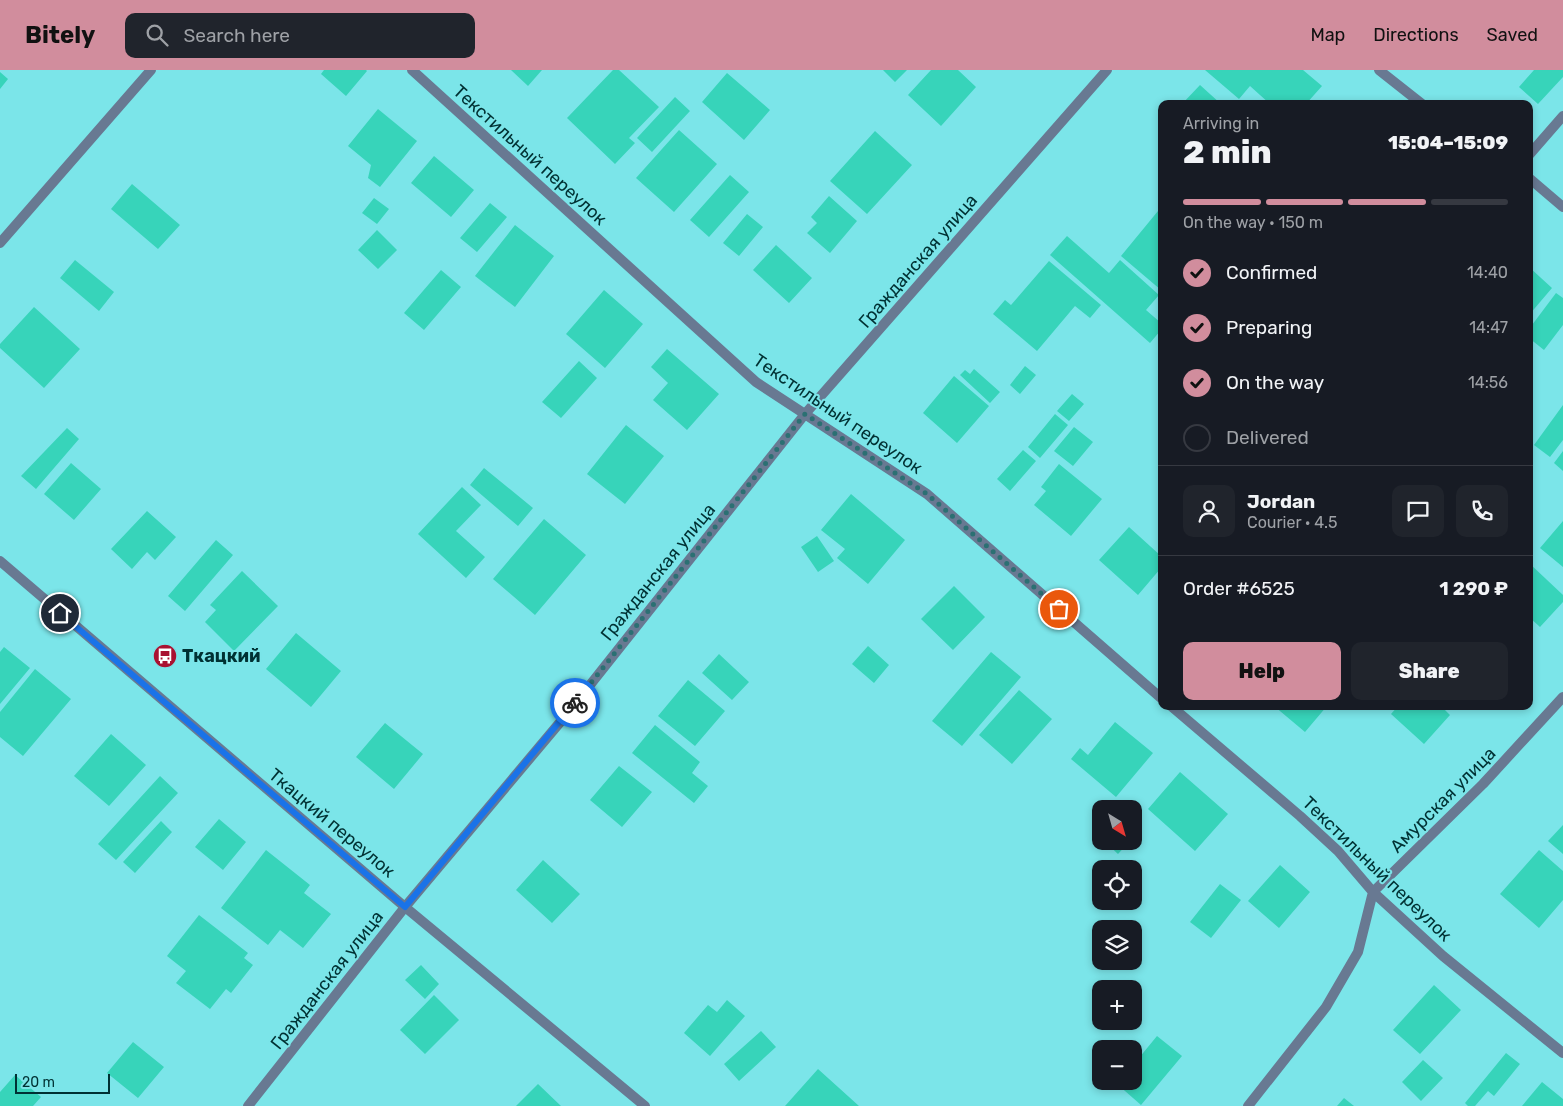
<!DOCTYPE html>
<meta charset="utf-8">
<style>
body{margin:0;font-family:Rubik,sans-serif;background:#20242c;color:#f1f3f6;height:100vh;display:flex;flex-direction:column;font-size:19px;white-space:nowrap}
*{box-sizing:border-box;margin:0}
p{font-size:16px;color:#9ea1a6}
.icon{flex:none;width:28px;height:28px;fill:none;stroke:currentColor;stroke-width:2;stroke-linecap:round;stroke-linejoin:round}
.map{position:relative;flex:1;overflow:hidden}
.details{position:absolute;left:1158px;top:30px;width:375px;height:610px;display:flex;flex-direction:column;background:#171b24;border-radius:10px;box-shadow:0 2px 8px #0003}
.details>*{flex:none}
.needle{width:32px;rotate:143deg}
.fabs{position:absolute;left:1092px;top:730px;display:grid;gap:10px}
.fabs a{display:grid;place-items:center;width:50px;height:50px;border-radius:10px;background:#171b24;box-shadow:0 2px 8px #0003;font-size:25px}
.scale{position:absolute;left:15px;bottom:12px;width:95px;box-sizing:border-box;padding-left:5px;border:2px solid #003133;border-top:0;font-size:14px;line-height:18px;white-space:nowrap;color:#003133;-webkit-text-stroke:4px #7be5e9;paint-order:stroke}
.pin{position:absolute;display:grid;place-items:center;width:42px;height:42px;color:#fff;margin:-21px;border:2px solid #fff;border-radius:50%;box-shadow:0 1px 5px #0007}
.courier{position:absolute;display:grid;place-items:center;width:50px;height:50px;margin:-25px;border:4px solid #1a73e8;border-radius:50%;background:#fff;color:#222;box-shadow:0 1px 6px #0007}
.headline em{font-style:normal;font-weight:800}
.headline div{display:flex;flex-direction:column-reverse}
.headline{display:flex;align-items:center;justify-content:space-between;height:85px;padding:0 25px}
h1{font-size:32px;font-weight:800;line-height:38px}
.bar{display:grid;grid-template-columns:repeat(4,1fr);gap:8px 5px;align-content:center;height:60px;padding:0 25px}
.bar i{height:6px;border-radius:4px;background:#363941}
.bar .selected{background:#d18d9d}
.bar p{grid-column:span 4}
.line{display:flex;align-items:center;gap:12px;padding:0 25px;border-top:1px solid #363941}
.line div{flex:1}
.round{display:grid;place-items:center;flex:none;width:52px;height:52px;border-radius:10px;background:#20242c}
ol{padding:0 25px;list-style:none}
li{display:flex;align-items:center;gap:15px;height:55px}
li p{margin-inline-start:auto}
li .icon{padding:5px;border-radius:50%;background:#d18d9d;color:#111;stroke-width:4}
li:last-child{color:#9ea1a6}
li i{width:28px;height:28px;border:2px solid #363941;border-radius:50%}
.primary-button{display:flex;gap:10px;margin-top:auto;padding:10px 25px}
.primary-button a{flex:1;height:58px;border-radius:10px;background:#d18d9d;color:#111;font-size:20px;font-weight:800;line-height:58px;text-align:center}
.primary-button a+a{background:#20242c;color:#f1f3f6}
header{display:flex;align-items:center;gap:30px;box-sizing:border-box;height:70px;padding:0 25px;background:#d18d9d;color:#111}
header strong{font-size:24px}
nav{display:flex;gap:28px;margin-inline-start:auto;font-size:18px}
.search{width:350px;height:45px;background:#20242c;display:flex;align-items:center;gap:12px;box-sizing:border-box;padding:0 18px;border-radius:10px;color:#9ea1a6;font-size:19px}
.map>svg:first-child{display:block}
.building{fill:#37d4ba}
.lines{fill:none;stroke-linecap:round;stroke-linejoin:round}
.service{stroke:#687992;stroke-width:10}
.minor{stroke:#687992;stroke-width:10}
.tertiary{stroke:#687992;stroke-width:10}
.done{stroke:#2b7073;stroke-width:5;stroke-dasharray:0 9}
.route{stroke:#1a73e8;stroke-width:6}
.labels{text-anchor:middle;stroke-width:4;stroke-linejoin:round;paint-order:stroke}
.street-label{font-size:18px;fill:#003133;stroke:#7be5e9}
.poi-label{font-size:18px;font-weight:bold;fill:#003133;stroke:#7be5e9;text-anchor:start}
</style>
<header>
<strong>Bitely</strong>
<div class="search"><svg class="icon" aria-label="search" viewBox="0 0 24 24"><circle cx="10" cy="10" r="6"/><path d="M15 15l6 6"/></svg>Search here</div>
<nav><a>Map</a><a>Directions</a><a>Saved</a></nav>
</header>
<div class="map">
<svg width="1563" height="1036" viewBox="0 0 1563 1036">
<rect width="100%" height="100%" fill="#7be5e9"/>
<path class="building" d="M324 0H366L367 1 346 26 321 4Z
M511 0H542L528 16Z
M613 0H619L659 37 629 68 635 73 615 94 567 48Z
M883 0H907L895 12Z
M931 0H958L976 17 941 56 908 25Z
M1205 0H1303L1322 16 1306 34H1270L1250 16 1239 29Z
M1534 0H1563V7L1538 34 1519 17Z
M0 2 8 9 0 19Z
M727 3 770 40 744 70 702 32Z
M1200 15 1221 34H1182Z
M675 27 690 41 652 82 637 68Z
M378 39 417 71 380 117 368 108 371 95 348 76Z
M679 60 717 94 674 142 636 108Z
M875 61 912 95 867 144 830 111Z
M434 86 474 120 451 147 411 113Z
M730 105 749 122 709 167 690 150Z
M132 114 180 155 158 179 111 139Z
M829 126 857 151 830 183 807 163 817 153 811 147Z
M374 128 389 139 377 154 362 143Z
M490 133 507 147 477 182 460 168Z
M1158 141 1161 144V220L1121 186Z
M747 144 763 157 739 186 723 173Z
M515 155 554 186 515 237 475 206Z
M377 160 397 180 378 199 358 180Z
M1067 166 1109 203 1120 190 1159 225 1146 240 1161 253V260L1150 273 1050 185Z
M776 175 812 208 789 233 753 200Z
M75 190 114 222 99 241 60 208Z
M1049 191 1101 235 1090 248 1075 236 1037 281 993 244 1005 230 1011 235Z
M1529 197 1552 218 1529 245Z
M441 200 461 217 424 260 404 243Z
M604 220 643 254 605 298 566 264Z
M1556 223 1563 228V255L1544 280 1529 268V259Z
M34 237 80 279 44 318 0 278V274Z
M667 279 719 324 687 360 653 330 668 313 651 297Z
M579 291 597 308 561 348 542 332Z
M1025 296 1036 305 1020 324 1010 315Z
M974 299 1000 322 990 333 960 305 965 300 970 304Z
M954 306 989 336 957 373 923 343Z
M1072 324 1084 334 1069 351 1057 341Z
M1563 335V370L1550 387 1534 375Z
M1055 344 1068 355 1040 388 1028 377Z
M626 355 664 386 625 434 587 404Z
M1074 357 1093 372 1073 396 1054 381Z
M67 358 79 369 36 419 21 406Z
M1023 380 1036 391 1010 421 997 409Z
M1563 381V401L1554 393Z
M71 393 101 419 74 450 44 424Z
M1059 394 1102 429 1071 466 1034 435 1046 421 1041 417Z
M484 398 533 438 518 456 470 415Z
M462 417 481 435 456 461 485 487 466 508 418 464Z
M851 424 905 470 868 514 837 488 845 479 821 460Z
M147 441 176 467 155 490 147 482 132 499 111 479Z
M544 449 586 485 535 545 493 509Z
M1563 451V497L1540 478Z
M1129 457 1161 486V498L1138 525 1099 490Z
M817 466 834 491 818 502 801 477Z
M216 470 233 485 185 541 168 526Z
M1529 493 1563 525V532L1540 557 1529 547Z
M242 501 278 536 234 581 205 552 216 540 210 535Z
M954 516 985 547 953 580 921 549Z
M296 563 341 601 311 637 266 599Z
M868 576 889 595 874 613 852 594Z
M4 577 30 598 0 634V582Z
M991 582 1021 607 962 676 932 651Z
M719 584 749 612 732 630 702 603Z
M35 599 71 629 23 686 0 667V642Z
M688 610 725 641 695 676 658 646Z
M1019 620 1052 649 1012 694 979 665Z
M1274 636H1327L1305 662Z
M1398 636H1441L1450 645 1424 674 1391 644Z
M1115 652 1153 683 1116 727 1071 689 1080 678 1088 685Z
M385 653 423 684 394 719 356 687Z
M655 655 700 692 692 703 708 716 694 733 632 683Z
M111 664 146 695 109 736 74 706Z
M619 696 652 722 622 757 590 730Z
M1180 702 1228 744 1195 781 1148 739Z
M160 706 178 723 116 790 98 774Z
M219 749 246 772 223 800 195 777Z
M161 751 172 762 135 803 123 792Z
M1563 755V784L1548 771Z
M1104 771H1130L1118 784Z
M266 780 310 815 304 823 331 844 303 878 280 860 268 875 221 838Z
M1539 780 1563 801V830L1539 858 1500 824Z
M543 790 580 824 552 853 516 820Z
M1280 795 1310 822 1279 858 1248 831Z
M1220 814 1241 830 1211 868 1190 852Z
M199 845 248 883 244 888 253 895 231 923 226 919 210 939 176 913 186 901 167 886Z
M421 895 439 914 425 929 405 910Z
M1434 915 1461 940 1420 984 1393 960Z
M434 925 459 950 425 984 400 960Z
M727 930 745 946 710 986 684 963 708 935 717 942Z
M761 961 776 977 739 1011 724 994Z
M1157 966 1182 986 1141 1035 1117 1014 1119 1011H1134V994Z
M133 972 164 997 138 1028 107 1003Z
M1506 983 1520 994 1494 1026 1488 1021 1475 1036H1468L1465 1033Z
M1423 990 1443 1008 1421 1031 1402 1012Z
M818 999 859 1036H785Z
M15 1005 41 1027 33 1036H0V1022Z
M1542 1012 1563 1029V1036H1522Z
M538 1014 561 1036H516Z
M1344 1028 1354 1036H1337Z"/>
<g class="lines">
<path class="service" d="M1529 85 1563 46"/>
<path class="minor" d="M412 0 756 312 927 424 1161 628
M1379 0 1422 34
M1529 108 1563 137
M1171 636 1300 746 1338 781 1373 822 1443 886 1563 983
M248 1036 405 837 567 644 805 344 1107 0
M1248 1036 1326 937 1358 882 1373 822 1483 714 1563 627"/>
<path class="tertiary" d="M0 173 151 0
M0 491 405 837 645 1036"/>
</g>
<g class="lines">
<path class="done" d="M575 633 805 344 927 424 1059 539"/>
<path class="route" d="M60 543 405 837 575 633"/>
</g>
<defs>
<g id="bus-disc" transform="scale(1.25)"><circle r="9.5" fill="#a91131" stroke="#7be5e9"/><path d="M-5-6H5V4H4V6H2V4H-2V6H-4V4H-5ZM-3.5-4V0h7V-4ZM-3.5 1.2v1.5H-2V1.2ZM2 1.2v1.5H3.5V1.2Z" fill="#fff"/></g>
</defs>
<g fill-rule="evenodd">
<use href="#bus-disc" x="165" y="586"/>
</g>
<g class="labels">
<g class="street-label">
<text transform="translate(530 85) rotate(42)" y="6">Текстильный переулок</text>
<text transform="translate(918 191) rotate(-49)" y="6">Гражданская улица</text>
<text transform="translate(838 344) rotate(34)" y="6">Текстильный переулок</text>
<text transform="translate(658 502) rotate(-51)" y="6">Гражданская улица</text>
<text transform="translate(1443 730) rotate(-45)" y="6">Амурская улица</text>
<text transform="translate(332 753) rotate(40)" y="6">Ткацкий переулок</text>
<text transform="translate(1377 799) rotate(44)" y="6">Текстильный переулок</text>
<text transform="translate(327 910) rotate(-52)" y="6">Гражданская улица</text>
</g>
<g class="poi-label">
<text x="182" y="592">Ткацкий</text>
</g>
</g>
</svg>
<div class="fabs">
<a><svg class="needle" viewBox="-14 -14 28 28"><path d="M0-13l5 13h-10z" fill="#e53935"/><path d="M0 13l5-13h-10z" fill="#9ea1a6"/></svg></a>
<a><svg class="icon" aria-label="locate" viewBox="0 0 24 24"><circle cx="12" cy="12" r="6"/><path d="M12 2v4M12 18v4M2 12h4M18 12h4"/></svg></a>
<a><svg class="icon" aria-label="layers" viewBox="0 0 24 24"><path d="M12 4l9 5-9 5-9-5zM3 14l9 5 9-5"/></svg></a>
<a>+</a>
<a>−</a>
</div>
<div class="scale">20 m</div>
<div class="pin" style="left:1059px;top:539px;background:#ea580c"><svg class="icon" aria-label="bag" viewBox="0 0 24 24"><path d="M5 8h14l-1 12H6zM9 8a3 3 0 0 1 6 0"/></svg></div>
<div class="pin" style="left:60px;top:543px;background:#1f2937"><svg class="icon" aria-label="home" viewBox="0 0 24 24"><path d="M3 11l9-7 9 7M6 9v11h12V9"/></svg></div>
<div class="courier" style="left:575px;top:633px"><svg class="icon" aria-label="bike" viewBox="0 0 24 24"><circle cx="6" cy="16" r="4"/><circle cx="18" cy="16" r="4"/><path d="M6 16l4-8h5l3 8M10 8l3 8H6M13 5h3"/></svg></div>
<section class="details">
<div class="headline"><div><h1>2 min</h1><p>Arriving in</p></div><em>15:04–15:09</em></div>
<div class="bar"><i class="selected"></i><i class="selected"></i><i class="selected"></i><i></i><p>On the way · 150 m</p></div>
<ol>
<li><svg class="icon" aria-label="check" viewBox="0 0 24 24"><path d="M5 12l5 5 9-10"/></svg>Confirmed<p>14:40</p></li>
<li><svg class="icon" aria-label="check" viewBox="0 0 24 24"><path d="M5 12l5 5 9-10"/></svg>Preparing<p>14:47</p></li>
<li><svg class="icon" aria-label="check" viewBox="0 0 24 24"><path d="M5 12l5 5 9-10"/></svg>On the way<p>14:56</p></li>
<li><i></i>Delivered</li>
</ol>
<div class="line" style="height:90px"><a class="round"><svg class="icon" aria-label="person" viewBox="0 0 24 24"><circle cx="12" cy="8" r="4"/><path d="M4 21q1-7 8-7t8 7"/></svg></a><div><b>Jordan</b><p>Courier · 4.5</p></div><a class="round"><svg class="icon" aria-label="chat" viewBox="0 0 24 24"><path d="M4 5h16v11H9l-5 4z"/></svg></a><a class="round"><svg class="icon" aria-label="phone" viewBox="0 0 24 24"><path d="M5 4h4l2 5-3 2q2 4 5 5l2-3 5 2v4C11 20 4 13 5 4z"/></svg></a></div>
<div class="line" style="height:65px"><div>Order #6525</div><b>1 290 ₽</b></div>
<div class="primary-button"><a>Help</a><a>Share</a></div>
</section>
</div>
